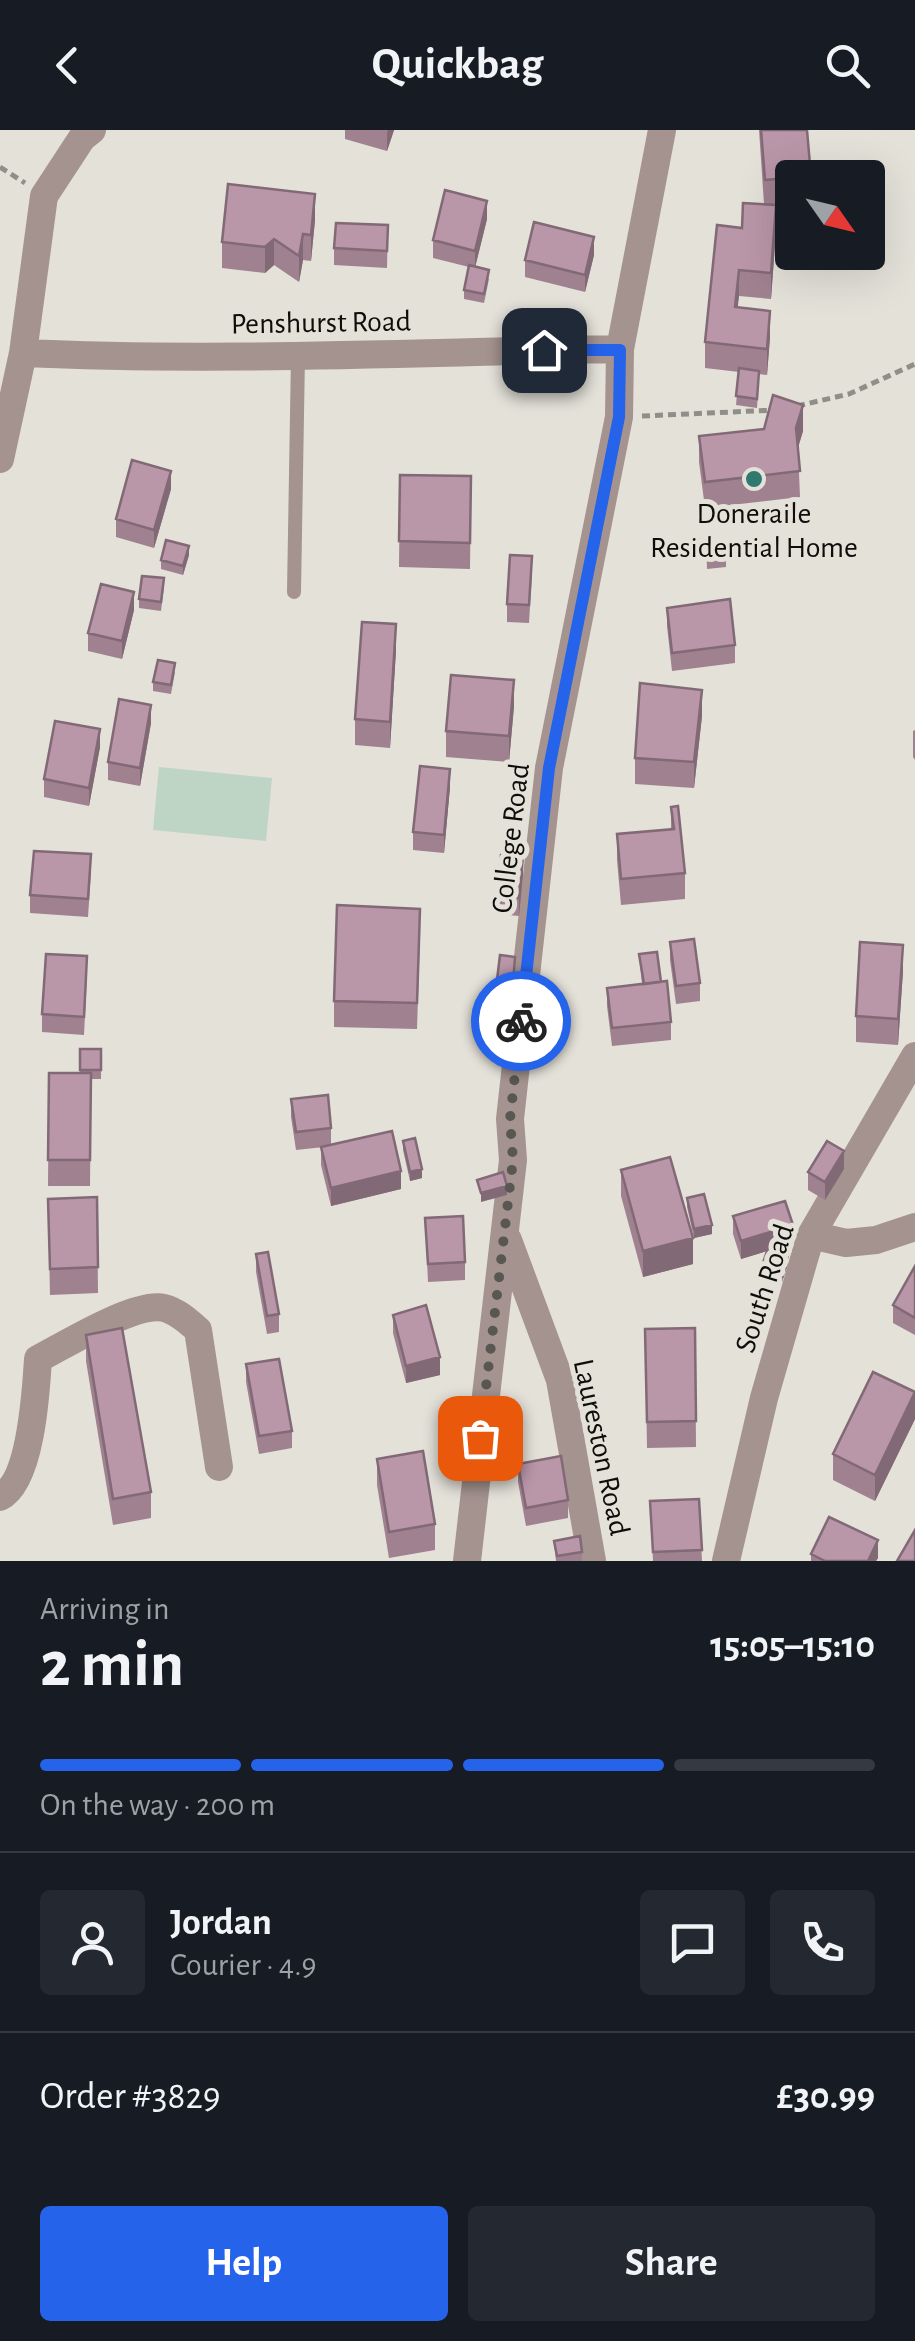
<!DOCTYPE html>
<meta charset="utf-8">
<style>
body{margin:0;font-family:"Alegreya Sans",sans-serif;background:#242831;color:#f1f3f6;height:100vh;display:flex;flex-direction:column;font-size:38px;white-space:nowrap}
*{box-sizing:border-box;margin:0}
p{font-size:32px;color:#9ea1a6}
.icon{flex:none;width:55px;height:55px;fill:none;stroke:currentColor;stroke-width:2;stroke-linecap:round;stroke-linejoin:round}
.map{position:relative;height:1431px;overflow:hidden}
.drawer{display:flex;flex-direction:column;background:#171b24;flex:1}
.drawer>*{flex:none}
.needle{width:65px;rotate:124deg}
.buttons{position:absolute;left:775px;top:30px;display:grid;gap:20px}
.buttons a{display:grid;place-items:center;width:110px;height:110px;border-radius:10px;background:#171b24;box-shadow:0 10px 40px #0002;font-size:50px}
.pin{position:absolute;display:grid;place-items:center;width:85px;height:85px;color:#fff;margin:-42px;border-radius:20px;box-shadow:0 5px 15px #0006}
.courier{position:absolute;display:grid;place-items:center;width:100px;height:100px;margin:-50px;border:8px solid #2563eb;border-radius:50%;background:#fff;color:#222;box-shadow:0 2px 12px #0007}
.head em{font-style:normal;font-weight:600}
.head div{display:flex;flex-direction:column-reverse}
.head{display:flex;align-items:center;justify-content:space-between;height:170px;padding:0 40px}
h1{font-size:65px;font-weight:600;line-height:75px}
.bar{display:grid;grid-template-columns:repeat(4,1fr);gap:15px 10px;align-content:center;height:120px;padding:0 40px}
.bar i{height:12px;border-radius:8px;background:#363941}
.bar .active{background:#2563eb}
.bar p{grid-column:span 4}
.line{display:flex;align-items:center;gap:25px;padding:0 40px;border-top:2px solid #363941}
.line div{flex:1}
.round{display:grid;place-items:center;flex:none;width:105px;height:105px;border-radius:10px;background:#242831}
.cta{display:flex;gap:20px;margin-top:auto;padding:20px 40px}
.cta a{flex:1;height:115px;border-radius:10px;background:#2563eb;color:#fff;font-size:40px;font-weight:600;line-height:115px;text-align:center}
.cta a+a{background:#242831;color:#f1f3f6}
header{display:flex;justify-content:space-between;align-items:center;height:130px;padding:0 40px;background:#171b24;font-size:45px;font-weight:600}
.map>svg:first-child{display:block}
.pitch{fill:#bed4c5}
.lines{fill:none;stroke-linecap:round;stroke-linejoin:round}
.path{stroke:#908e88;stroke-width:5;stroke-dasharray:8 5;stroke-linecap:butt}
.service{stroke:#a4938f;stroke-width:14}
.minor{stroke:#a4938f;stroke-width:28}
.wall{fill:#9f8190}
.shaded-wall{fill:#826976}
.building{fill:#b996a8;stroke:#826976;stroke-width:2.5}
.done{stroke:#595752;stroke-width:10;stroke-dasharray:0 18}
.route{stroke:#2563eb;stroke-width:12}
.poi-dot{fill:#317871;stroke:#e4e1d9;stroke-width:4}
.labels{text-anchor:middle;stroke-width:10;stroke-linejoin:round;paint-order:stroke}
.street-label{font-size:30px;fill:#0e0d0a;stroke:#e4e1d9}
.poi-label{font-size:30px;fill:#0e0d0a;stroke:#e4e1d9}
</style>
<header><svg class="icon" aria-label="back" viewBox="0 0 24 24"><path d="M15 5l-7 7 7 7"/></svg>Quickbag<svg class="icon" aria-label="search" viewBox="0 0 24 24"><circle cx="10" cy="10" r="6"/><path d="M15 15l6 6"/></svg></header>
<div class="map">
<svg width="915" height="1431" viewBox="0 0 915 1431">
<rect width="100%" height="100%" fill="#e4e1d9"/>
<path class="pitch" d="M159 637 272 648 266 711 153 700Z"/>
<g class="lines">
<path class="path" d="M0 37 25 53
M797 276 849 264 915 234
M642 286 776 280"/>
<path class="service" d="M294 462 298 226"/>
<path class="minor" d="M23 223C222 232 421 222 620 219
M0 329 23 223 44 66 82 8 92 0
M811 1105 846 1113 876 1110 915 1097
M508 1110 560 1250 592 1431
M0 1367C31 1352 36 1261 38 1229 65 1215 136 1171 164 1178 177 1181 189 1192 198 1200L219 1337
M467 1431 513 1030 510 989 549 638 619 287 620 219 662 0
M726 1431 764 1268 811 1105 915 926"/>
</g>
<path class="wall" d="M345 0H394L387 21 345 9Z
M759 0H807L811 48H792V74L776 75V101L771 169 739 166 737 177 770 207 767 245 759 244 757 278 736 275 739 242 705 238V212L742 98 764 74Z
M487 89 475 137 489 149 484 173 464 169V160L469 137 433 128V110Z
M315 90 311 131 303 130 299 152 274 135 265 143 222 138V112Z
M388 95 387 138 334 135V118Z
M594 125 585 162 525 147V130Z
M803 301 798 318 800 367 705 378 699 332V306Z
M400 345 471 346 470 439 399 437Z
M171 359 154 418 116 407V389Z
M706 413 726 428V437L707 439Z
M189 425 183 445 161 439V430Z
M532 444 529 493 507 492V474Z
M164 457 161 481 139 478V469Z
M667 478 735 515V533L672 541 667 496Z
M134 480 122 529 88 521V503Z
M396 520 390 618 355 615V589Z
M175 542 171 564 153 561V552Z
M514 576 509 632 446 627V601Z
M702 586 694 658 635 654V628Z
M151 593 140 656 108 650V632Z
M915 600V630L913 627V601Z
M100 617 89 676 44 667V649Z
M450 657 444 723 413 720V702Z
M671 677 685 743V769L621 775 617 730V704L671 699Z
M91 742 88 787 30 783V765Z
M523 745 519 786 497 784V766Z
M420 805 417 899 334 897V871Z
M670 812 700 853V871L676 874 670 830Z
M639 824 661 852 671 892V910L612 916 607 876V858L642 854Z
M515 836 513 861 497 859V850Z
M903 841 898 915 856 912V886Z
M87 844 84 905 42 902V884Z
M80 919H101V949H91L90 1056H48L49 943H80Z
M291 969 331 998V1015L401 1059 331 1076 321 1035V1017H324L296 1020 291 987Z
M403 1011 422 1048 410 1051 403 1020Z
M844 1039 825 1070 808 1060V1042Z
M621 1040 693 1134 643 1147 621 1066Z
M97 1067 98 1163 50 1165 48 1069Z
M687 1068 712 1104 694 1108 687 1077Z
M733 1086 793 1113 773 1119 788 1134 782 1152 762 1145V1136L767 1121 741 1129 733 1104Z
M425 1088 465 1132V1150L428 1152Z
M256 1124 279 1184V1202L267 1204 256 1142Z
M915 1136V1205L893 1193V1175Z
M393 1185 440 1245 406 1253 393 1203Z
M695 1198 696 1317 647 1318 645 1199Z
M86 1205 151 1362V1388L113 1395 86 1231Z
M246 1234 292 1301V1318L259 1324 246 1252Z
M915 1262V1289L875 1371 833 1350V1324Z
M377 1329 435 1394V1420L389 1428 377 1355Z
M518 1334 568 1370V1388L526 1396 518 1352Z
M699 1369 702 1431H653L650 1371Z
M554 1411 582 1422V1431H556Z
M811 1424 878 1428 876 1431H811Z"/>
<path class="shaded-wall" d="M388 0H394L387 21V3Z
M315 64V90L311 131V105Z
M487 71V89L475 138V121Z
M776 75V101L771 169V143Z
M303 104V130L299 152V126Z
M594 107V125L585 162V145Z
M274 109V135L265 143V117Z
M739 140V166L735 203V177Z
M770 181V207L767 245V219Z
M803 275V301L796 324V298Z
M171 341V359L154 418V400Z
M189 416V425L183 445V436Z
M134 462V480L122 529V511Z
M396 494V520L390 618V592Z
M514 550V576L509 632V606Z
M702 560V586L694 658V632Z
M151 575V593L140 656V638Z
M100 599V617L89 676V658Z
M450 639V657L444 723V705Z
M523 727V745L519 786V768Z
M903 815V841L898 915V889Z
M844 1021V1039L825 1070V1052Z
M422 1039V1048L410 1051V1042Z
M401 1041V1059L331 1076V1058Z
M507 1056V1065L481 1072V1063Z
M712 1095V1104L694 1108V1099Z
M793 1095V1113L741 1129V1111Z
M693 1108V1134L643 1147V1121Z
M788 1125V1134L782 1152V1143Z
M440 1227V1245L406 1253V1236Z
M915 1263V1289L875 1371V1345Z
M878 1410V1428L876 1431H868Z"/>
<path class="building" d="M761 0H807L811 46 765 50Z
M228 54 315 64 311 105 303 104 299 126 274 109 265 117 222 112Z
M445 60 487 71 475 121 433 110Z
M743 73 776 75 771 143 739 140 735 177 770 181 767 219 705 212 717 95 742 98Z
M534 92 594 107 585 145 525 130Z
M336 93 388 95 387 121 334 118Z
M469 135 489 140 484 164 464 160Z
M739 238 759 241 757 269 736 266Z
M773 265 803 275 796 298 800 341 705 352 699 306 764 299Z
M132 330 171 341 154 400 116 389Z
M400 345 471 346 470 413 399 411Z
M166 410 189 416 183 436 161 430Z
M724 411 726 428 707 430 706 413Z
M510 425 532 426 529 475 507 474Z
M142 446 164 448 161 472 139 469Z
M101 454 134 462 122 511 88 503Z
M730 469 735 515 672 523 667 478Z
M362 492 396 494 390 592 355 589Z
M158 530 175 533 171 555 153 552Z
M451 545 514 550 509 606 446 601Z
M640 553 702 560 694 632 635 628Z
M119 569 151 575 140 638 108 632Z
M55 591 100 599 89 658 44 649Z
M420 636 450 639 444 705 413 702Z
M678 676 685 743 621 749 617 704 674 699 671 677Z
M34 721 91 724 88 769 30 765Z
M501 725 523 727 519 768 497 766Z
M337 775 420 779 417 873 334 871Z
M694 809 700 853 676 856 670 812Z
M860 812 903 815 898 889 856 886Z
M657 822 661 852 644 854 639 824Z
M46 824 87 826 84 887 42 884Z
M500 825 515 827 513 852 497 850Z
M667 851 671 892 612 898 607 858Z
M80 919H101V940H80Z
M49 943H91L90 1030H48Z
M328 965 331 998 296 1002 291 969Z
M392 1001 401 1041 331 1058 321 1017Z
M415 1008 422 1039 410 1042 403 1011Z
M827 1011 844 1021 825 1052 808 1042Z
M670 1027 693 1108 643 1121 621 1040Z
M503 1042 507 1056 481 1063 477 1050Z
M704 1064 712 1095 694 1099 687 1068Z
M97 1067 98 1137 50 1139 48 1069Z
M785 1071 793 1095 741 1111 733 1086Z
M463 1086 465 1132 428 1134 425 1088Z
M768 1118 788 1125 782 1143 762 1136Z
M268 1122 279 1184 267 1186 256 1124Z
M915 1136V1188L893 1175Z
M426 1175 440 1227 406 1236 393 1185Z
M122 1198 151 1362 113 1369 86 1205Z
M695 1198 696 1291 647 1292 645 1199Z
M279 1229 292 1301 259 1306 246 1234Z
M873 1242 915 1262 875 1345 833 1324Z
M423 1321 435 1394 389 1402 377 1329Z
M561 1326 568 1370 526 1378 518 1334Z
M699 1369 702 1420 653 1422 650 1371Z
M829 1387 878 1410 868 1431H825L811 1424Z
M915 1400V1431H897Z
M580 1406 582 1422 557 1426 554 1411Z"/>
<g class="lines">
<path class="done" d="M480 1308 513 1030 510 989 521 891"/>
<path class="route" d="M521 891 549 638 619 287 620 220H544"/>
</g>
<circle class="poi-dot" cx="754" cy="349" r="10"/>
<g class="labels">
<g class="street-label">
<text transform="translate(321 192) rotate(-1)" y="10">Penshurst Road</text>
<text transform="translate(510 708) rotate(-83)" y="10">College Road</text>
<text transform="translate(764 1158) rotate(-72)" y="10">South Road</text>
<text transform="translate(602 1317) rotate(78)" y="10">Laureston Road</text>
</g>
<g class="poi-label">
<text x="754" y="393">Doneraile<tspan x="754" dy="34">Residential Home</tspan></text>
</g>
</g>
</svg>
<div class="buttons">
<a><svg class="needle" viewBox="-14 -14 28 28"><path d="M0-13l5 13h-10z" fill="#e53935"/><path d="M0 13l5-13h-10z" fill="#9ea1a6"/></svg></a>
</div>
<div class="pin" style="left:480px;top:1308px;background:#ea580c"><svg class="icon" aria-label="bag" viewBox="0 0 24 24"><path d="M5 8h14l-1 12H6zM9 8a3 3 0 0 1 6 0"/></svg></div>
<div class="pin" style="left:544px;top:220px;background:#1f2937"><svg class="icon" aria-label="home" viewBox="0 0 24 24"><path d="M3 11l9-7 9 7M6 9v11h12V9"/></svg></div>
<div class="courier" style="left:521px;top:891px"><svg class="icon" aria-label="bike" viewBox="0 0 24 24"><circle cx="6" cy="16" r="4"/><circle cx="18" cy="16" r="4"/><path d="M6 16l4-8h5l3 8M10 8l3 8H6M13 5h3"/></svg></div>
</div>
<section class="drawer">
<div class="head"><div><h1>2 min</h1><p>Arriving in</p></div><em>15:05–15:10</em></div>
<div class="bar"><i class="active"></i><i class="active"></i><i class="active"></i><i></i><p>On the way · 200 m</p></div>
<div class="line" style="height:180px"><a class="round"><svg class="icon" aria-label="person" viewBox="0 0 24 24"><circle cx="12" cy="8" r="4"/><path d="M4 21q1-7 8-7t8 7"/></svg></a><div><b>Jordan</b><p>Courier · 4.9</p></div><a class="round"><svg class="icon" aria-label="chat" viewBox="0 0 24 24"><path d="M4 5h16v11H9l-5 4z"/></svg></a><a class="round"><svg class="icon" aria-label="phone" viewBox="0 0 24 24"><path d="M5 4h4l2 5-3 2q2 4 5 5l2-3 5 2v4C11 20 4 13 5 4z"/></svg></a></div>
<div class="line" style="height:130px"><div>Order #3829</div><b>£30.99</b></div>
<div class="cta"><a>Help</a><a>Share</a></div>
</section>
